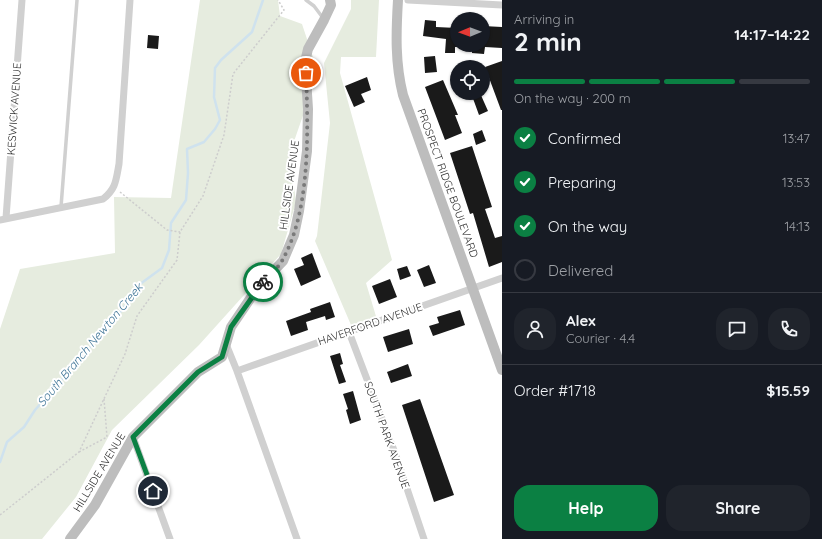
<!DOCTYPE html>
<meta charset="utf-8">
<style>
body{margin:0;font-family:Quicksand,sans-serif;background:#20242c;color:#f1f3f6;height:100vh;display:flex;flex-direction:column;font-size:15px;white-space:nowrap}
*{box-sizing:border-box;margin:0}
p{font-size:13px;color:#9ea1a6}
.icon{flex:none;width:22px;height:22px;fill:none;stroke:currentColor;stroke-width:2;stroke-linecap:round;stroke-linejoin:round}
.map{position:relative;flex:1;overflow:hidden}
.sheet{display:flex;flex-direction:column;background:#171b24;width:320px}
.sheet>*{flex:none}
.needle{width:26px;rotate:269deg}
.buttons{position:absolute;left:450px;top:12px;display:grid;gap:8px}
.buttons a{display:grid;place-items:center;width:40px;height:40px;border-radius:50%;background:#171b24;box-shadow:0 1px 3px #0004;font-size:20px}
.pin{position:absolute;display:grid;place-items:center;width:34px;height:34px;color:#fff;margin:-17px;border:2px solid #fff;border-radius:50%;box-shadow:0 1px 4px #0007}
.courier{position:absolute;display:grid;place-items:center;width:40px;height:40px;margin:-20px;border:3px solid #0b8043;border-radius:50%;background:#fff;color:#222;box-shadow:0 1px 5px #0007}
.headline em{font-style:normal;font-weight:700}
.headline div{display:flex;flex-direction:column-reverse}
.headline{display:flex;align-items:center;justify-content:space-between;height:68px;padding:0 12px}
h1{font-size:26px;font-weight:700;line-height:30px}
.bar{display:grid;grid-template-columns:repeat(4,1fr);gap:6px 4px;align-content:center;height:48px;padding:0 12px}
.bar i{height:5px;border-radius:3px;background:#363941}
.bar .on{background:#0b8043}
.bar p{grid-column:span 4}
.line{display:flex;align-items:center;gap:10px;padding:0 12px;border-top:1px solid #363941}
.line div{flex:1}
.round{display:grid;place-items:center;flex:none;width:42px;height:42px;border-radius:16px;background:#20242c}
ol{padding:0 12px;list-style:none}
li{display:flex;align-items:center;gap:12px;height:44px}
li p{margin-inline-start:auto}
li .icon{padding:4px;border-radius:50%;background:#0b8043;color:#fff;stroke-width:4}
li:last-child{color:#9ea1a6}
li i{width:22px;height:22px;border:2px solid #363941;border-radius:50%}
.button{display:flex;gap:8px;margin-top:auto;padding:8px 12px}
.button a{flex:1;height:46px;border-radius:16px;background:#0b8043;color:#fff;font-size:16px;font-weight:700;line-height:46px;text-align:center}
.button a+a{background:#20242c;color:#f1f3f6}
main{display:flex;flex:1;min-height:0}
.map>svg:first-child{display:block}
.green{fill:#e6ecdf}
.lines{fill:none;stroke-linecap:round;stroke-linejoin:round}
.stream{stroke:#cfe2ee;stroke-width:2.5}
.building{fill:#1a1a1a}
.path{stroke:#cdcdcd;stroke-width:1.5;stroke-dasharray:2 2;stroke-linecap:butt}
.lane{stroke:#d0d0d0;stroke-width:3.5}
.street{stroke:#d0d0d0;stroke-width:7}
.secondary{stroke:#bdbdbd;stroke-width:10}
.done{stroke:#7a7a7a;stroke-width:4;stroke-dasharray:0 7.2}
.route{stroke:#0b8043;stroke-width:5}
.labels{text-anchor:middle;stroke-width:4;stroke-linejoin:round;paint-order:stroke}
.street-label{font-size:11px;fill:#333;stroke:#fff}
.water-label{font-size:12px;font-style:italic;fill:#3f7597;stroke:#fff}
</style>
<main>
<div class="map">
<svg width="502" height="539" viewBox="0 0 502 539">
<rect width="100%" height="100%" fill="#fff"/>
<path class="green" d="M200 0H278L280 16 302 24 318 72 290 153 296 202 281 254 199 345 112 430 76 497 42 539H0V329L20 269 115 253 114 197 171 198Z
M351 0H379L376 57H341L340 73 392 260 366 283 378 323 354 332 315 241 317 236 330 123 324 63 351 9Z"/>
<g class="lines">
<path class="stream" d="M0 462 7 442 24 427 35 410 115 319 128 302 136 287 162 268 169 250 171 223 186 200 188 173 187 149 204 142 215 129 220 120 214 97 215 68 221 60 252 32 263 0"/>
</g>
<path class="building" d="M425 20 436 21V27L457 28V47H455V53H445L446 39 423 36Z
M483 26 502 27V48L485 47 484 54 472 53V45H483Z
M148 35 159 36 158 49 147 48Z
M435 56 437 72 425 73 424 57Z
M502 61V110H501L485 67Z
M367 77 371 90 361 94 365 102 354 107 345 86Z
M443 80 458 115H455L462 133 445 140 425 87Z
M471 93H480L488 111 479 115Z
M482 130 486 141 476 145 473 134Z
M472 146 492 207 485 209 495 238 502 236V262L489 267 473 213 470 214 450 153Z
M312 253 321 277 301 286 294 269 304 265 301 258Z
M429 265 436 283 424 287 417 270Z
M407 266 411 276 400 280 397 269Z
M390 279 397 297 379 304 372 286Z
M330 302 335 317 326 320 325 316 306 322 308 330 291 336 286 321 311 312 310 309Z
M460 310 465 325 433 336 429 326 439 323 437 317Z
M409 329 413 344 388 352 383 337Z
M340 353 343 364 340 365 346 382 339 384 330 356Z
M408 364 412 376 391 383 387 372Z
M353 391 361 420 350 424 346 410 348 409 343 394Z
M420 399 454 495 434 502 402 405Z"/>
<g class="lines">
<path class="path" d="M120 192 167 230 180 232
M79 452 107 437 104 399
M0 515 79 452 125 354 137 316 177 260 180 232 203 196 224 135 233 74 284 10 278 0"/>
<path class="lane" d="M306 0 314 6 323 18
M61 207 77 0"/>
<path class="street" d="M408 0 502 5
M6 218 22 0
M0 220 103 199C116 189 116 180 119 164L130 0
M349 332 395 453 424 539
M226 344 237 371 297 539
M237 371 502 278
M133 437 170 539"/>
<path class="secondary" d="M398 0C396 33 395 63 403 95L502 370
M70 539 95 505 133 437 198 372 222 357 231 327 258 287 283 261 294 235 299 211 307 151 308 109 305 62 308 49 324 20 331 5 330 0"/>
</g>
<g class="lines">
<path class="done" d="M263 282C270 275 279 267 283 259 311 209 308 128 306 73"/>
<path class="route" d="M153 491 133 437 198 372 222 357 231 327 263 282"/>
</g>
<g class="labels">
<g class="street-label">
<text transform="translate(14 109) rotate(-86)" y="4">KESWICK AVENUE</text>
<text transform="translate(448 183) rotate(70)" y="4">PROSPECT RIDGE BOULEVARD</text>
<text transform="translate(289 185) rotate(-82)" y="4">HILLSIDE AVENUE</text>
<text transform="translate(370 324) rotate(-19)" y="4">HAVERFORD AVENUE</text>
<text transform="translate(387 435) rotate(70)" y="4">SOUTH PARK AVENUE</text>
<text transform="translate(99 472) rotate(-59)" y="4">HILLSIDE AVENUE</text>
</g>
<g class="water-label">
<text transform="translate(90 345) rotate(-50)" y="4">South Branch Newton Creek</text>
</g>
</g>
</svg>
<div class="buttons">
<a><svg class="needle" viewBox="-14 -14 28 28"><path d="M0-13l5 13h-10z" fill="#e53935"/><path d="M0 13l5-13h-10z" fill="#9ea1a6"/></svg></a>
<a><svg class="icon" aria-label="locate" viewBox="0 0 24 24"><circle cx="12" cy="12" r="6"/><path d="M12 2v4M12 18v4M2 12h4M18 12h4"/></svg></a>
</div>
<div class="pin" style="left:306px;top:73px;background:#ea580c"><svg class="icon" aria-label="bag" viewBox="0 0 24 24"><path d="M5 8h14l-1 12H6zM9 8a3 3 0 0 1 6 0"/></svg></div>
<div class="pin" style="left:153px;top:491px;background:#1f2937"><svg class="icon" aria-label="home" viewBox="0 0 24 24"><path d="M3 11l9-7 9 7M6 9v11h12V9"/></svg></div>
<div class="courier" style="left:263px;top:282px"><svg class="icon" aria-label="bike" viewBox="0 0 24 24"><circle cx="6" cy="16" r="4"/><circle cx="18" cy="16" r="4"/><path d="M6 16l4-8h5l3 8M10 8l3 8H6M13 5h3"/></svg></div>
</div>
<section class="sheet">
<div class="headline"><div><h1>2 min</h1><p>Arriving in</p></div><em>14:17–14:22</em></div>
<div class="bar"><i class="on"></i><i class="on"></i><i class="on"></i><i></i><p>On the way · 200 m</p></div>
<ol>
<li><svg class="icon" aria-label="check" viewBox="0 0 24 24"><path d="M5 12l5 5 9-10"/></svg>Confirmed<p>13:47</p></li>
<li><svg class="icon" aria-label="check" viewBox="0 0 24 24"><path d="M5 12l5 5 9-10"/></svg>Preparing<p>13:53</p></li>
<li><svg class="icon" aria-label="check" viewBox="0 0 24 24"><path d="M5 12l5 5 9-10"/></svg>On the way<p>14:13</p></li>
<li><i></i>Delivered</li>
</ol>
<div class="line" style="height:72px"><a class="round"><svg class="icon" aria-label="person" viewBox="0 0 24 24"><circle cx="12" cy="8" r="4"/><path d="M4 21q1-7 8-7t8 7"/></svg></a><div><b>Alex</b><p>Courier · 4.4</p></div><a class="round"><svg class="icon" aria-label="chat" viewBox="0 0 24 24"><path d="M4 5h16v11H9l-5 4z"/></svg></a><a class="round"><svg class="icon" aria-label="phone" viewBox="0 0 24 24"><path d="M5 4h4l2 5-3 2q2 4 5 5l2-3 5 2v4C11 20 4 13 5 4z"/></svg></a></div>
<div class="line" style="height:52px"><div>Order #1718</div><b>$15.59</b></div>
<div class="button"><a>Help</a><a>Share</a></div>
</section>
</main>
